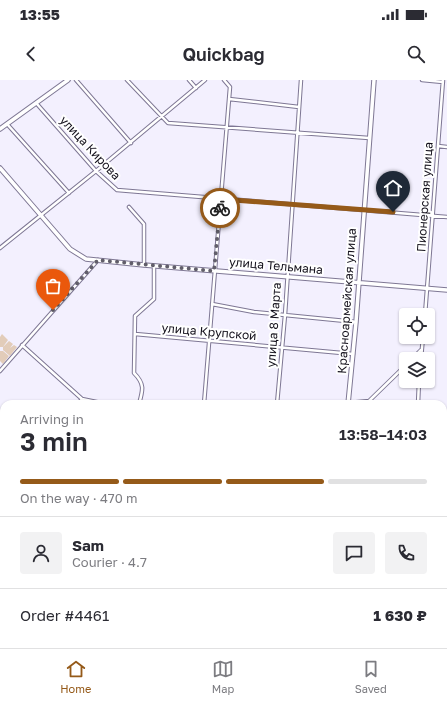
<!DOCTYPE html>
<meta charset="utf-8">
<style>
body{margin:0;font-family:"Golos Text",sans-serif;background:#f2f2f3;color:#2b2b33;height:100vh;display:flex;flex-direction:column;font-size:15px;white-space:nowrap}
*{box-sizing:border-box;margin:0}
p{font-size:13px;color:#7c7c81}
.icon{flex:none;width:22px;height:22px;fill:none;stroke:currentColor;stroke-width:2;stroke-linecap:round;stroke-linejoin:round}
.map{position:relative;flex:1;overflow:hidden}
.drawer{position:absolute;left:0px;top:320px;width:447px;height:248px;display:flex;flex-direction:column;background:#fff;border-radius:12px 12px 0 0;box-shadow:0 1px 3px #0004}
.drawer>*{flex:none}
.controls{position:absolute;left:399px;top:228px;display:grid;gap:8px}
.controls a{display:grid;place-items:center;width:36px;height:36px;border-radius:4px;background:#fff;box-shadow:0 1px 3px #0004;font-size:20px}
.pin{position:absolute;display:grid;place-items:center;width:34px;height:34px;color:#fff;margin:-41px -17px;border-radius:50% 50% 50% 0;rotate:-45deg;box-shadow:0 0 4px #0007}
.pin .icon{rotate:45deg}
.courier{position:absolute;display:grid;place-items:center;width:40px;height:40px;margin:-20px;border:3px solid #955a19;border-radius:50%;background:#fff;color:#222;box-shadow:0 1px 5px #0007}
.overview em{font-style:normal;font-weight:600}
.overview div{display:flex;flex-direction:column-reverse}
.overview{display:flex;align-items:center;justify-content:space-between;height:68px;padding:0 20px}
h1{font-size:26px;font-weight:600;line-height:30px}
.bar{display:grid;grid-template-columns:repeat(4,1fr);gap:6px 4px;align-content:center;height:48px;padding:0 20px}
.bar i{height:5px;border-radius:3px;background:#e1e1e2}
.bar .selected{background:#955a19}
.bar p{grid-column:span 4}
.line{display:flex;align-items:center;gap:10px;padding:0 20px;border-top:1px solid #e1e1e2}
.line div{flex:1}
.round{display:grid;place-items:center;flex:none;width:42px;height:42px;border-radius:4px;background:#f2f2f3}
.status{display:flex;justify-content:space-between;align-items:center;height:28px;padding:0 20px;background:#fff;direction:ltr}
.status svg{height:11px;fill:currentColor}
header{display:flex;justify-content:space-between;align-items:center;height:52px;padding:0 20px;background:#fff;font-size:18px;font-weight:600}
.tabs{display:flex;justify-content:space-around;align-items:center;height:56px;border-top:1px solid #e1e1e2;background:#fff;font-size:11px;color:#7c7c81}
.tabs a{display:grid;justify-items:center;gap:2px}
.tabs .selected{color:#955a19}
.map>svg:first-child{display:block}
.green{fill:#e2ccb9}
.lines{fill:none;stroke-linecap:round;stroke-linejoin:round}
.stream{stroke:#c9c1e7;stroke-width:1}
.street-casing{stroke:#7e7794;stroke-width:4.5}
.secondary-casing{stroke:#7e7794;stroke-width:5.5}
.street{stroke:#fff;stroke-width:2.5}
.secondary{stroke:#fff;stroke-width:3.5}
.done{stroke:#615e6a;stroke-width:4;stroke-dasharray:0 7.2}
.route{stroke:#955a19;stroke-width:5}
.labels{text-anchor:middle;stroke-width:4;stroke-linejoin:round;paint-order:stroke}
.street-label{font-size:12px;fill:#13101b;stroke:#fff}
</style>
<div class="status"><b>13:55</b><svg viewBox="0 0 49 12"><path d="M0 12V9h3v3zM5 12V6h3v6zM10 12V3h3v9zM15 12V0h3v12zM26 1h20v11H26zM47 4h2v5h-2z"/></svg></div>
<header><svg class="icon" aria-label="back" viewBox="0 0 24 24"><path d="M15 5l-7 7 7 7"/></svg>Quickbag<svg class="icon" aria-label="search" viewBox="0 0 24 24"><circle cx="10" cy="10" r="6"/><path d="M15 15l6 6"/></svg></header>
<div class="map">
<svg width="447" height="568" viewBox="0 0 447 568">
<rect width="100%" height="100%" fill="#f3f0fe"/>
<path class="green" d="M2 254 8 260 3 267H0V257Z
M9 261 13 264 10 268 14 265 17 267 10 276 3 270V267Z
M0 271H3L9 276 3 284 0 281Z
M8 564H25L30 568H4Z"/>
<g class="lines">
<path class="stream" d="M443 500H447
M353 568 356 564"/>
<g class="street-casing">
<path id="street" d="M76 0 131 63
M127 0 168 43 369 58
M189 0 196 8
M422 0 443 2
M229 19 299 27
M37 24 96 91 117 110 447 137
M7 44 69 113
M438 66 447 67
M129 127 144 144V185
M0 168 96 91 205 0
M212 224 254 232 356 242
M425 235 443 0
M135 254 353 274
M22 265 82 319 106 324
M412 279 421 270
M421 279 423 257
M0 291 98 180
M348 323 369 321 406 285
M78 324 82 319
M139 324C143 310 145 304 134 293L135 236 154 219V186
M204 324 230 7 224 0
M277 324 285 235 301 0
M418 324 419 301
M443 361H447
M0 394 4 398
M443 405 447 409
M173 564 175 568
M164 568 169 564
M252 568 259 564
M319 568 324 564
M432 568 433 566 447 565"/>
</g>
<g class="secondary-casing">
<path id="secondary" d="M0 49 68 0
M0 88 70 169 86 179 144 185 447 210
M348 324 356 242 374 0
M100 568 105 564"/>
</g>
<use href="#street" class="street"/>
<use href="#secondary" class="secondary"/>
</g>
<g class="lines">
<path class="done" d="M53 230 98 180 214 191 220 128"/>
<path class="route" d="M220 128 221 119 393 132"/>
</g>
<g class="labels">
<g class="street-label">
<text transform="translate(90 68) rotate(47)" y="4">улица Кирова</text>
<text transform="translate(425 117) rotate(-86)" y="4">Пионерская улица</text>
<text transform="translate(276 186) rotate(5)" y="4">улица Тельмана</text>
<text transform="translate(347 221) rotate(-86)" y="4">Красноармейская улица</text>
<text transform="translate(274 245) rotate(-86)" y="4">улица 8 Марта</text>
<text transform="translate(209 252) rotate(5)" y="4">улица Крупской</text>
</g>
</g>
</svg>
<div class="controls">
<a><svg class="icon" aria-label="locate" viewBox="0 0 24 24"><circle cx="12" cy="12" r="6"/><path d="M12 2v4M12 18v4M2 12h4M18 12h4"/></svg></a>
<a><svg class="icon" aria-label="layers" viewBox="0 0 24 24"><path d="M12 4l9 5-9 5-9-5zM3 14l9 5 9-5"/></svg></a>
</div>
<div class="pin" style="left:53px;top:230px;background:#ea580c"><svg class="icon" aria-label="bag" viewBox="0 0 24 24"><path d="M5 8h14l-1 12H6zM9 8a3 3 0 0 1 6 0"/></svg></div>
<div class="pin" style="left:393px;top:132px;background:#1f2937"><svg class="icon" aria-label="home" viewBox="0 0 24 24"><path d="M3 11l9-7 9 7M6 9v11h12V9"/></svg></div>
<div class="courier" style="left:220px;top:128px"><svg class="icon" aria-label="bike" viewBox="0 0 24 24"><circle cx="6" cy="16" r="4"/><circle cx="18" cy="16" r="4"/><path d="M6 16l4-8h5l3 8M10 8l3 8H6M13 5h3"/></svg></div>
<section class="drawer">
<div class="overview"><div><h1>3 min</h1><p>Arriving in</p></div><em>13:58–14:03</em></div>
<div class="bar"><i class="selected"></i><i class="selected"></i><i class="selected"></i><i></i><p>On the way · 470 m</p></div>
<div class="line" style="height:72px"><a class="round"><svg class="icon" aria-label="person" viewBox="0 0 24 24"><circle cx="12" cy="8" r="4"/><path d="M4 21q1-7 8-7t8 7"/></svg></a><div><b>Sam</b><p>Courier · 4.7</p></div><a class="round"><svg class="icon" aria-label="chat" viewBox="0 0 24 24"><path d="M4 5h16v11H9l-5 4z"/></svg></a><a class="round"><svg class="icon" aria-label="phone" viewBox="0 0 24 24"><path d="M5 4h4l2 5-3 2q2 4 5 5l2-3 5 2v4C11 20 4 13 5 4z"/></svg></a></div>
<div class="line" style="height:52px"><div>Order #4461</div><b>1 630 ₽</b></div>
</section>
</div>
<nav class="tabs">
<a class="selected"><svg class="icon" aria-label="home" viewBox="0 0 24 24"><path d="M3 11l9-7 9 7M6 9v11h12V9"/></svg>Home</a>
<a><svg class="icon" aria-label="map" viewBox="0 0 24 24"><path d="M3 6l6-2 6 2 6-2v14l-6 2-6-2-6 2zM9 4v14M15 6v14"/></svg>Map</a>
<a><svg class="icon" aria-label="saved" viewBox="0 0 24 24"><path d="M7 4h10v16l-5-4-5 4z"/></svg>Saved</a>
</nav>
